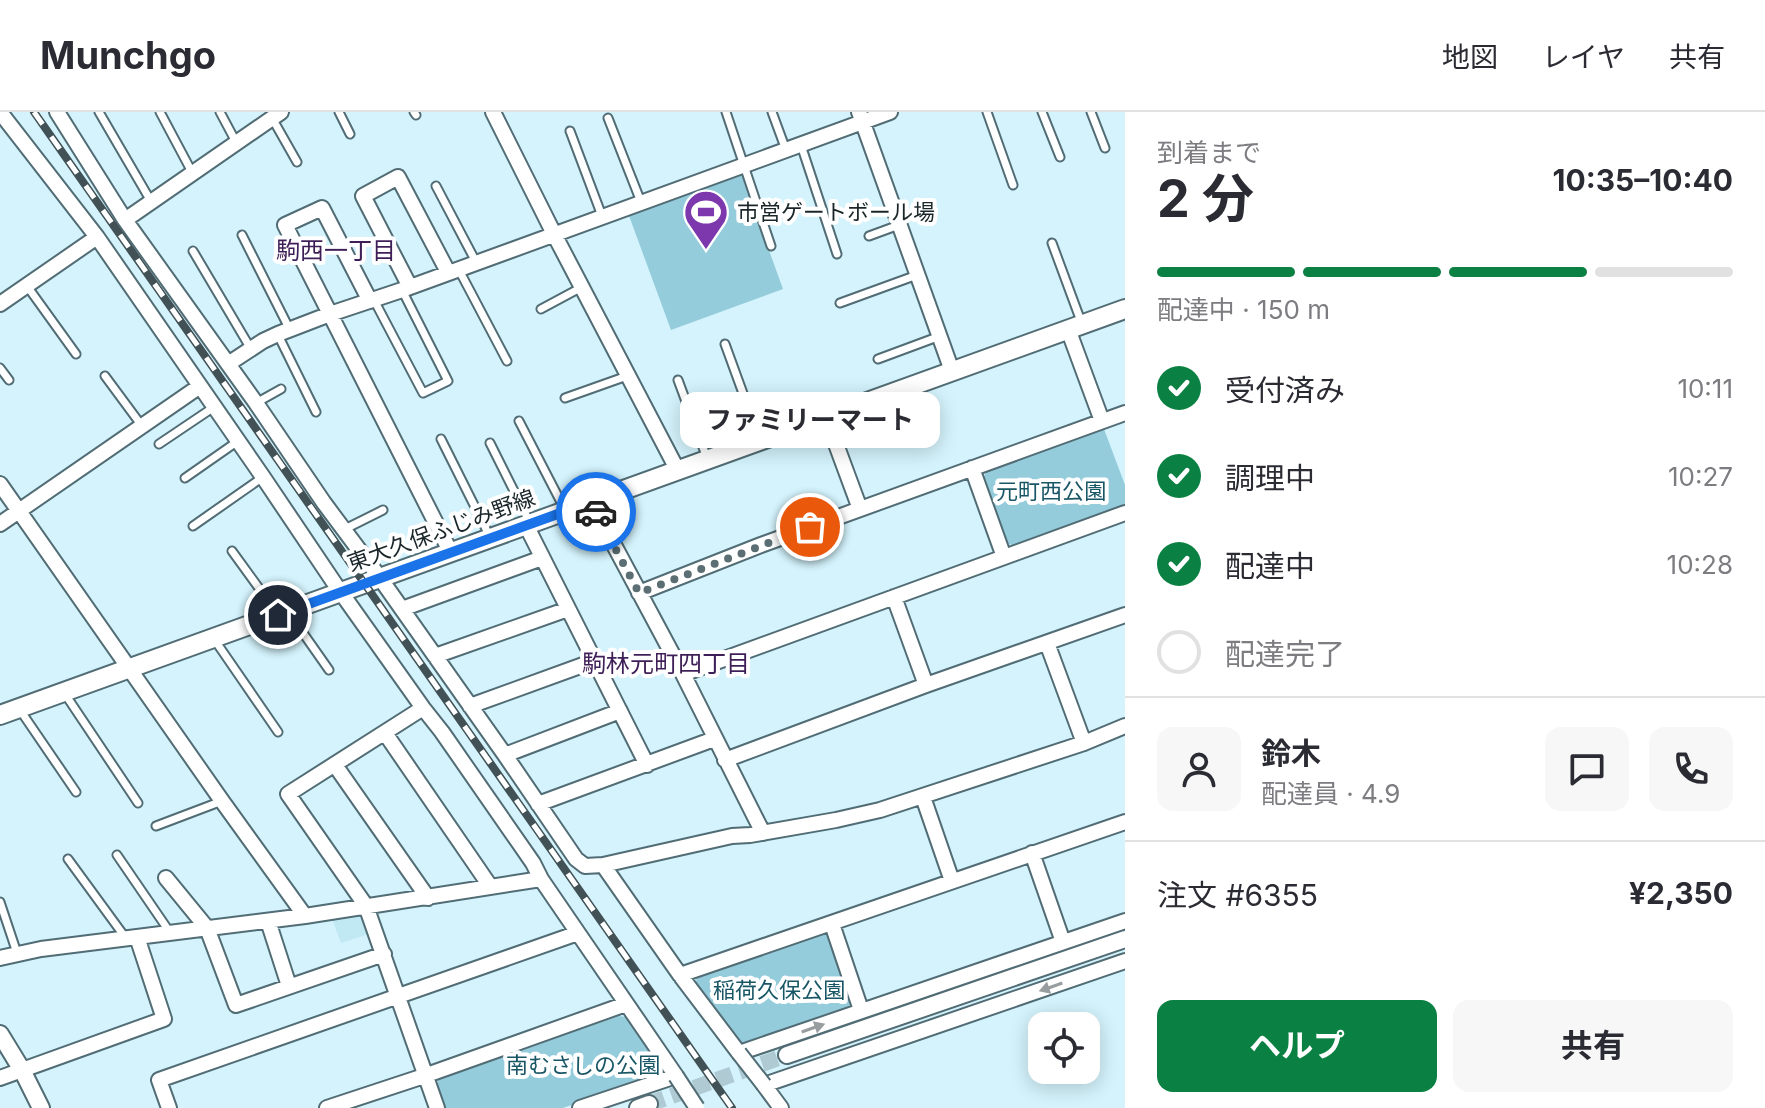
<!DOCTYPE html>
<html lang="ja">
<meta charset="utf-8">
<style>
body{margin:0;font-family:Inter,"Noto Sans JP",sans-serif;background:#f7f7f7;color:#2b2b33;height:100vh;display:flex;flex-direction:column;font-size:30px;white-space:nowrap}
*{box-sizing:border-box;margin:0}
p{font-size:26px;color:#7c7c81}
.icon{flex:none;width:44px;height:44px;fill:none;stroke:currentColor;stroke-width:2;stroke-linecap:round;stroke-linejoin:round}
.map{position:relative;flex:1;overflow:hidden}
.drawer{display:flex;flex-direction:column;background:#fff;width:640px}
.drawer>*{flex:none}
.buttons{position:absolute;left:1028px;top:900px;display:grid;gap:16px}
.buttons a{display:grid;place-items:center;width:72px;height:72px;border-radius:16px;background:#fff;box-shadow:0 4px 20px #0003;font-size:40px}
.pin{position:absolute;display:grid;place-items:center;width:68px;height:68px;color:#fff;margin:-34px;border:4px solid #fff;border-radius:50%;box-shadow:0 2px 8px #0007}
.courier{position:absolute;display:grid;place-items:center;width:80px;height:80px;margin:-40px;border:6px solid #1a73e8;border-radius:50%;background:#fff;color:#222;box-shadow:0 2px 10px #0007}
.bubble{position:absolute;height:56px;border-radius:16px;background:#fff;box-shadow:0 4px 20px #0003;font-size:26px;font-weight:700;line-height:56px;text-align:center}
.head em{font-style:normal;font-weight:700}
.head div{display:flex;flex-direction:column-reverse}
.head{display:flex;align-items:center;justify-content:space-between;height:136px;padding:0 32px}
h1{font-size:52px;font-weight:700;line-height:60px}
.bar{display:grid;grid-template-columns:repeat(4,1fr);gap:12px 8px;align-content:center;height:96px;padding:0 32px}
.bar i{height:10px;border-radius:6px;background:#e1e1e2}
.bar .active{background:#0b8043}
.bar p{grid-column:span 4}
.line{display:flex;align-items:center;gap:20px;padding:0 32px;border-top:2px solid #e1e1e2}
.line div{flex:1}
.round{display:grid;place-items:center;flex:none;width:84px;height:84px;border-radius:16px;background:#f7f7f7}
ol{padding:0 32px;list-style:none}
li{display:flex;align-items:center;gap:24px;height:88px}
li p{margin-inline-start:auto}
li .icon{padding:8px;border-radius:50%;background:#0b8043;color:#fff;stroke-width:4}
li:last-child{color:#7c7c81}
li i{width:44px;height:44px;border:4px solid #e1e1e2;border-radius:50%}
.action{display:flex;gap:16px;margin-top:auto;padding:16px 32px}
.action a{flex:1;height:92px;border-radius:16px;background:#0b8043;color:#fff;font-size:32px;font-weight:700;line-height:92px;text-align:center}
.action a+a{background:#f7f7f7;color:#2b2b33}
header{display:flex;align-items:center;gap:48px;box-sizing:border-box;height:112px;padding:0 40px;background:#fff;border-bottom:2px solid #e1e1e2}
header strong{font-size:38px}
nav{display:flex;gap:44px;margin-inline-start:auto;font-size:28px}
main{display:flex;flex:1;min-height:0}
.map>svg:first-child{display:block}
.built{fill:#c1e9f4}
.green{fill:#95ccdc}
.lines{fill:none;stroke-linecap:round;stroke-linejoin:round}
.tertiary-tunnel{stroke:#afcad2;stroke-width:16;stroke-dasharray:16 8;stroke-linecap:butt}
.service-casing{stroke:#516c74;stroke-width:11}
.minor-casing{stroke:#516c74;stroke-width:18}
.tertiary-casing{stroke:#516c74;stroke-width:20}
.secondary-casing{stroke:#516c74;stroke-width:22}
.service{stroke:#fff;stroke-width:7}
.minor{stroke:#fff;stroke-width:14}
.tertiary{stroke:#fff;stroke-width:16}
.secondary{stroke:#fff;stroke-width:18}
.rail-casing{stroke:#415155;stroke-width:8}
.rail{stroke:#fff;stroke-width:5;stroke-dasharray:15;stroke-linecap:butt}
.minor-bridge-casing{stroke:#516c74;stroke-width:18;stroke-linecap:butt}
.minor-bridge{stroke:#fff;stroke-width:14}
.oneway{fill:#989d9f}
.done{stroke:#5b6e73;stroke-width:8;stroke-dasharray:0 14.4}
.route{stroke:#1a73e8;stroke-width:10}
.labels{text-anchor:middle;stroke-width:8;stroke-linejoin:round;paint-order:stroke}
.poi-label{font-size:22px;fill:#1a2629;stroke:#fff;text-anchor:start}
.park-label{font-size:22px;fill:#185666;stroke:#fff}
.street-label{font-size:22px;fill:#1a2629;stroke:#fff}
.neighbourhood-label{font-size:24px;fill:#3e1e56;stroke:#fff}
</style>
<header>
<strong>Munchgo</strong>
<nav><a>地図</a><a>レイヤ</a><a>共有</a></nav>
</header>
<main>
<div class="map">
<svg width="1125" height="996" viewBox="0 0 1125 996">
<rect width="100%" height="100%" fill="#d4f3fc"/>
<path class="built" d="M360 803 365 805 369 822 341 831 332 807Z"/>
<path class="green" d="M741 61 783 177 671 218 628 101Z
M1104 317 1125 373V395L1016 435 1007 431 983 367 986 360Z
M822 820 828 824 852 891 849 897 745 933 737 930 695 872 698 863Z
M619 904 626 905 663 956 660 962 563 996H445L437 972 439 966Z"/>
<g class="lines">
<path class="tertiary-tunnel" d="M649 992 787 943"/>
<g class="service-casing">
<path id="service" d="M99 0 152 91
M160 0 193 62
M220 0 236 30
M339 0 350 22
M414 0 416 3
M726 0 771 134
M772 0 786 38
M987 0 1013 73
M1042 0 1060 45
M1091 0 1105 36
M272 6 297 50
M608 6 641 90
M570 19 602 104
M801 33 837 142
M436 74 476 150
M242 123 290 218
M869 124 899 113
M1052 131 1082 212
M193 139 251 237
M459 158 507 249
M27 174 76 242
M374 188 423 281 448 269 402 178
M840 191 917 163
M541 197 582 175
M278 223 316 300
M725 232 760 328
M878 247 940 224
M0 256 9 268
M105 264 142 314
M678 268 707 346
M565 286 627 264
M256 291 281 277
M519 309 564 396
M441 327 490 425
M490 331 530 411
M159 332 214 295
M185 366 238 329
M193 414 263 365
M343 418 383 398
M232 439 277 501
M289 501 329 558
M214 527 278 620
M65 582 138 691
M20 598 76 680
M156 714 222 689
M117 743 169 819
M68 747 125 825
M0 790 17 841"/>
</g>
<g class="minor-casing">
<path id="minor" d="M0 0 97 125 263 365 335 472 423 596 442 620 533 751 541 767 578 821 676 964 580 996
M57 0 125 108 256 291 324 391 380 466 505 643 576 747 585 754 603 753 732 724 750 723 836 708 880 698 1084 631 1125 614
M493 0 554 122 678 359
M859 0 952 259
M125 108 281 0
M410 175 363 84 398 65 448 160
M370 189 322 96 285 113 451 441
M0 192 97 125
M1068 217 1102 309
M228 252 263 229 278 222 330 202 402 178 890 0
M826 305 860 397
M972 356 1004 445
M0 372 222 689 305 804
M591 390 683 562 763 721
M0 412 200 274
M526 413 647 653
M639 481 761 433 1125 301
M894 485 926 573
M402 497 542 446
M1047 531 1084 631
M435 544 568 497
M683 562 1125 401
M470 594 594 549
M423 596 288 682 366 794 437 996
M385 621 490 774
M505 643 620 599
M725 648 926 573 1125 503
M335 653 428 786
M923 685 952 769
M538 692 714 627
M1032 741 1063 830
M603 753 680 863 739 941 1125 809
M166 766 207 816 236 893 384 842
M268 809 289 874
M832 812 861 898
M0 846 41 837 305 804 541 767
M680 863 1125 710
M0 966 164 907 137 825
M169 996 159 968 578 821
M327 996 424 964 626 892
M781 996 764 973 1125 849"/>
</g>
<g class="tertiary-casing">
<path id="tertiary" d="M0 922 22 958 41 996
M787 943 1125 827
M638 996 649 992"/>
</g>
<g class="secondary-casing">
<path id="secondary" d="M0 603 1125 197"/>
</g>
<use href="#service" class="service"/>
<use href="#minor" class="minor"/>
<use href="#tertiary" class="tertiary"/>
<use href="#secondary" class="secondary"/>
<g class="rail-casing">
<path id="rail" d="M34 0 732 996"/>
</g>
<use href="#rail" class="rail"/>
<g class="minor-bridge-casing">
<path id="minor-bridge" d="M739 941 764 973
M676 964 697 996"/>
</g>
<use href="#minor-bridge" class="minor-bridge"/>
</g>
<defs><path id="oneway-solid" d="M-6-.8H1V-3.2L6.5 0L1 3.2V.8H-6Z" transform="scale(2)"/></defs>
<g class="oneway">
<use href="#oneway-solid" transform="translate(1051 875) rotate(161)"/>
<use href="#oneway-solid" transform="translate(813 916) rotate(-19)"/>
</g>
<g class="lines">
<path class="done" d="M596 400 639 481 810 415"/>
<path class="route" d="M278 503 591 390 596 400"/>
</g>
<defs>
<g id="stadium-pin" transform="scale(2.3)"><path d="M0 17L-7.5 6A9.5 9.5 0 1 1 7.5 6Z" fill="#7c38ac" stroke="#fff"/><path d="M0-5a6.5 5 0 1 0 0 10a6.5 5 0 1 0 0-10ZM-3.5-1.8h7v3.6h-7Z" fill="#fff"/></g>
</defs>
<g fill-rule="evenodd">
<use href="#stadium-pin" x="706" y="100"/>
</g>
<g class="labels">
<g class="poi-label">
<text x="737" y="108">市営ゲートボール場</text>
</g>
<g class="park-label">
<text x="1051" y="387">元町西公園</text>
<text x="779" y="886">稲荷久保公園</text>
<text x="583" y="961">南むさしの公園</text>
</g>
<g class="street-label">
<text transform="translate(441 418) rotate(-20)" y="8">東大久保ふじみ野線</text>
</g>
<g class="neighbourhood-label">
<text x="336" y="147">駒西一丁目</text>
<text x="666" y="560">駒林元町四丁目</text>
</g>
</g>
</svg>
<div class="buttons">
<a><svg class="icon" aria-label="locate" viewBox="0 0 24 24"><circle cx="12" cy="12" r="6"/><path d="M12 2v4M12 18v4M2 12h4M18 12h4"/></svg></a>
</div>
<div class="pin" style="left:810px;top:415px;background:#ea580c"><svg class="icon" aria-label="bag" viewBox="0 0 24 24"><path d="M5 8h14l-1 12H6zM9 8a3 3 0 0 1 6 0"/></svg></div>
<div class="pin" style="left:278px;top:503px;background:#1f2937"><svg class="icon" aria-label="home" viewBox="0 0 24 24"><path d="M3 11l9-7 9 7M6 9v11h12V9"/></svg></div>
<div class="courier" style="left:596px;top:400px"><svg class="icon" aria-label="car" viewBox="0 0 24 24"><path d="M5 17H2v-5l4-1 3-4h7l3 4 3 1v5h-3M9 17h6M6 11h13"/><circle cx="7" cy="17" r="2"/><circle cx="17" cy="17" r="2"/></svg></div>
<div class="bubble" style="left:680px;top:280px;width:260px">ファミリーマート</div>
</div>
<section class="drawer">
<div class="head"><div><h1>2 分</h1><p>到着まで</p></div><em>10:35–10:40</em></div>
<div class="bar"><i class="active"></i><i class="active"></i><i class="active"></i><i></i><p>配達中 · 150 m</p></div>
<ol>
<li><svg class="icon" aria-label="check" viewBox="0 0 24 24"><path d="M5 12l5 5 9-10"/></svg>受付済み<p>10:11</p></li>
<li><svg class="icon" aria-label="check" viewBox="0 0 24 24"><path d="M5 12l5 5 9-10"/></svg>調理中<p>10:27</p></li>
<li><svg class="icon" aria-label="check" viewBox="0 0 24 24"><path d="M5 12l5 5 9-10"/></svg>配達中<p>10:28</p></li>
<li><i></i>配達完了</li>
</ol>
<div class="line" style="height:144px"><a class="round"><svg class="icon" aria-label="person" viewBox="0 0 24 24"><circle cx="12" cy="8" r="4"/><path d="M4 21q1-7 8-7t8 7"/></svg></a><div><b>鈴木</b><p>配達員 · 4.9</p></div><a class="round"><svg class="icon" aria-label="chat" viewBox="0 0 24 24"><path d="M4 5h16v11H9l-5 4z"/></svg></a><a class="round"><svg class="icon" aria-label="phone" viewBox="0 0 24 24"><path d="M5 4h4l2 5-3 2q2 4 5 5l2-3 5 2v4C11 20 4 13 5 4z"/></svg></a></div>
<div class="line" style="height:104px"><div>注文 #6355</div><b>¥2,350</b></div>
<div class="action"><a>ヘルプ</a><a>共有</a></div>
</section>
</main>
